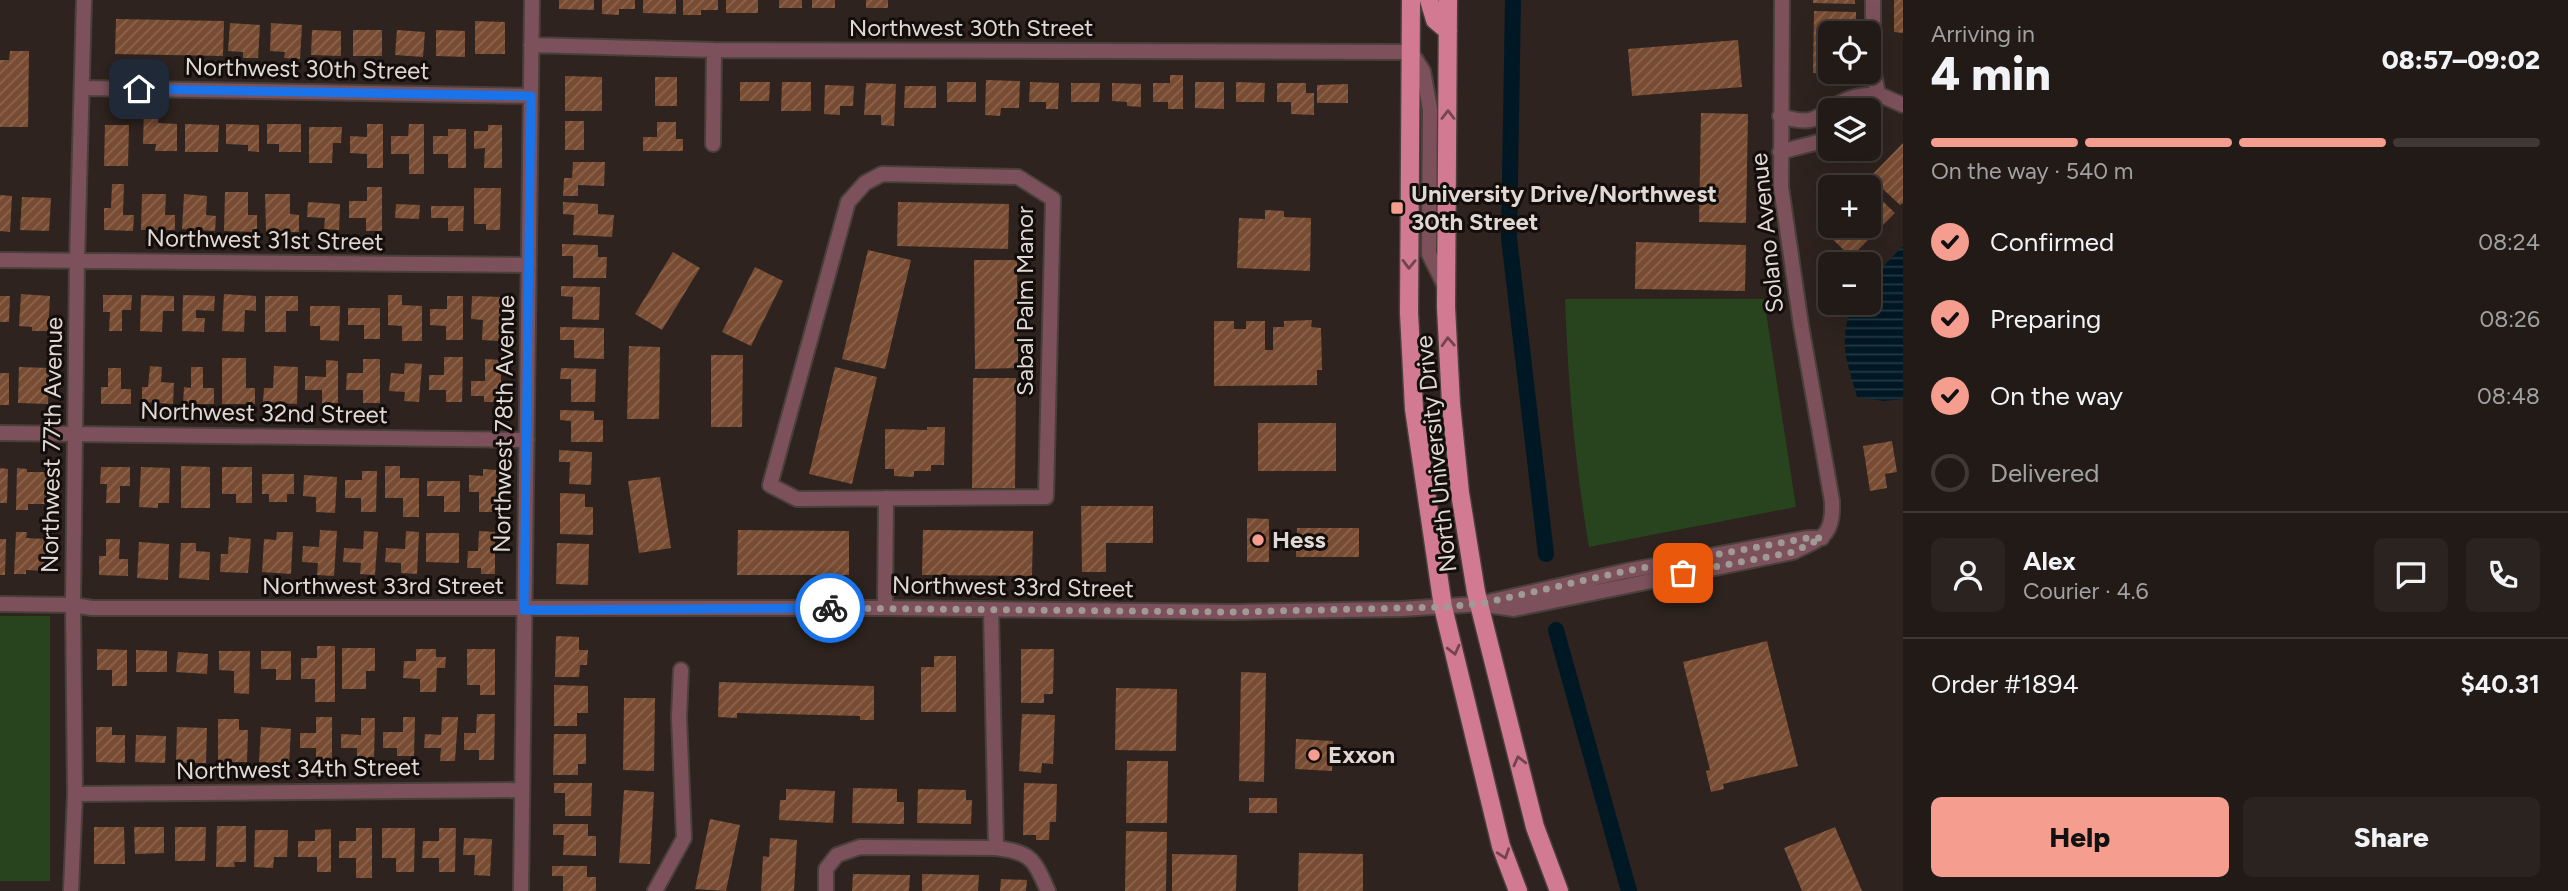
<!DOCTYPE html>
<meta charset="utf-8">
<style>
body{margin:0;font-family:Figtree,sans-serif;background:#2a231f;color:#f1f3f6;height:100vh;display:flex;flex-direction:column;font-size:26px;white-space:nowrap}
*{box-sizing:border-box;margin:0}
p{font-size:23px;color:#a2a1a1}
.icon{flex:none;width:38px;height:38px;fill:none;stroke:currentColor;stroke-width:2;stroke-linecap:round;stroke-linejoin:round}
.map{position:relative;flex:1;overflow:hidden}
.details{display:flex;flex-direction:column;background:#221a16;width:665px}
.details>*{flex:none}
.controls{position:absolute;left:1818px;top:21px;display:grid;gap:14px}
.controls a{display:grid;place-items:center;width:63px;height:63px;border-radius:10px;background:#221a16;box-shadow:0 7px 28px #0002,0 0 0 2px #3f3835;font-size:35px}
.pin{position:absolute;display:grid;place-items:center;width:60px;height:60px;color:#fff;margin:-30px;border-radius:14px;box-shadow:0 4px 10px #0006}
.courier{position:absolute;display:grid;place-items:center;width:70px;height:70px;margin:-35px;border:5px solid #1a73e8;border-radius:50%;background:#fff;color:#222;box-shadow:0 2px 9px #0007}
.head em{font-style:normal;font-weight:800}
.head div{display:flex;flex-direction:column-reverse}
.head{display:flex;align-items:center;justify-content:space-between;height:119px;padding:0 28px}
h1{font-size:46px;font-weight:800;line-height:52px}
.bar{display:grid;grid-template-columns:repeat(4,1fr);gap:10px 7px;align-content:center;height:84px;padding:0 28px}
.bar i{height:9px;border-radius:5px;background:#3f3835}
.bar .active{background:#f59d8e}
.bar p{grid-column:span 4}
.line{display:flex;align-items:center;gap:18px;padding:0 28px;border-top:2px solid #3f3835}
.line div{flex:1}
.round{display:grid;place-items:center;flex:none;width:74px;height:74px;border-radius:10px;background:#2a231f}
ol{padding:0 28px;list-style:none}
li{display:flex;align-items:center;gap:21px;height:77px}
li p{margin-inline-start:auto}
li .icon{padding:7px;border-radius:50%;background:#f59d8e;color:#111;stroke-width:4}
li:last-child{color:#a2a1a1}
li i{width:38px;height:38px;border:4px solid #3f3835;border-radius:50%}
.cta{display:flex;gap:14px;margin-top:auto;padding:14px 28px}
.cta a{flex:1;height:80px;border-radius:10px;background:#f59d8e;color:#111;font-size:28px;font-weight:800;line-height:80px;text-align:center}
.cta a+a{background:#2a231f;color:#f1f3f6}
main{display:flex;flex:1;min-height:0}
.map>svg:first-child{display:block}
.green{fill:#27441e}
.water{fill:url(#water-rules)}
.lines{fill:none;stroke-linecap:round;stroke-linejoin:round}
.canal{stroke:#001824;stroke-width:16}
.building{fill:url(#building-hatch)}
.street-casing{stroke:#4a403b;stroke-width:18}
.primary-casing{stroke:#4a403b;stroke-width:21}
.street{stroke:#7c515c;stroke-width:14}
.primary{stroke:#d17a92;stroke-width:18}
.oneway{stroke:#72444e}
.done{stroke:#a19994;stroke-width:7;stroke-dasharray:0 12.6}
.route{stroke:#1a73e8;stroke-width:9}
.poi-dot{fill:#f59d8e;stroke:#130e0b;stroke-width:2.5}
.labels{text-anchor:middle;stroke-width:6;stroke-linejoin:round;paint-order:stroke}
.street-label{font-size:24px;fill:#dfd8d4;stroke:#130e0b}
.poi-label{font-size:24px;font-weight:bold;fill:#dfd8d4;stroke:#130e0b;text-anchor:start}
</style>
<main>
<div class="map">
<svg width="1903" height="891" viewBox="0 0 1903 891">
<defs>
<pattern id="water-rules" width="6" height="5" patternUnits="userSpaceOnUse" patternTransform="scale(1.75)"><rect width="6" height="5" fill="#001824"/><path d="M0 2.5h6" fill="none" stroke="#253943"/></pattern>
<pattern id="building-hatch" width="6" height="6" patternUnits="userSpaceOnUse" patternTransform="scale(1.75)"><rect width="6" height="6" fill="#784c32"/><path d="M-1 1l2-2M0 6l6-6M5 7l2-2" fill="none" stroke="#8b654f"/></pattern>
</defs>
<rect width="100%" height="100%" fill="#2e231e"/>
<path class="green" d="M1565 299H1764L1796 507 1589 547C1575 465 1568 383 1565 299Z
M0 616H50V881H0Z"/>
<path class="water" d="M1903 246V399L1884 401 1857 397C1846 357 1838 344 1853 303H1869V281Z"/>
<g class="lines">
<path class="canal" d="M1513 0 1509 238 1546 554
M1556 630 1629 891"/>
</g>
<path class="building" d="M559 0H594V10L559 9Z
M602 0H635V9H619V15L602 14Z
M643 0H676V14L643 13Z
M683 0H718V10H701V15H683Z
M726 0H758V13H726Z
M779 0H802V8H779Z
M812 0H835V8H812Z
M866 0H888V8H866Z
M1813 0H1855V4L1813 3Z
M1894 0H1903V33L1894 32Z
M1814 11 1856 12V33H1830V74L1813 73Z
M116 19 224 21 223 56 115 54Z
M475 21 505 22V54H475Z
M230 23 260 25 258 58H243V52L228 51Z
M271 23 302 25 300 59 284 58 285 52 270 51Z
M312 30 341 31V56L311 55Z
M353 30H382V56H353Z
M397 30 425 32 423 57 395 55Z
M436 30 465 31V57L436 56Z
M1738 40 1742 87 1632 96 1628 49Z
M10 51H29L28 127H0V60H9Z
M1170 75H1183V109H1168V102H1153V83H1170Z
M565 76 602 77V111H565Z
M655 77H677V106H655Z
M986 80 1020 81 1019 108H1001L1000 116 985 115Z
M740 82H770L769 101H740Z
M782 82H811V111H781Z
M947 82H976V102H947Z
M1030 82 1059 83 1058 109H1046V102H1029Z
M1195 82H1224V109L1195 108Z
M1236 82 1265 83 1264 102H1236Z
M866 83 896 84 894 126 881 125V115H864Z
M1071 83H1100L1099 102H1071Z
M1112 83 1141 84V107L1127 106V102L1112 101Z
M1277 83H1306V93H1314V115L1291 114V102H1277Z
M1348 84V103H1317V85Z
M825 85 854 86 853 106H840V115L824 114Z
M905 86H936V108H904Z
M144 110 159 111 158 123 177 124V151H155L156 144H143Z
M1701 113 1748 114 1746 223 1699 222Z
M565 121H584V150H565Z
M657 122H676V139H683V151H643V137H657Z
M185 124 219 125 218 152H185Z
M226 124 259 125V152L248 151V145L226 144Z
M267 124H301V152H279V144H267Z
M367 124H383V168H367V154L350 153V136L367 137Z
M409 124H424V174H409V154H391V136H408Z
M105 125H129L128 166H104Z
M488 125H502V168H484L485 148 474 149V131H488Z
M309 127H342L341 143H333L332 163H309Z
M448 129H466V168H448V154H433V136H448Z
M1903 143V203L1900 205 1870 177Z
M573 162H605L604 186 578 185V196H563L564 178H572Z
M112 184H124L123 215H134L133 231 104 230V208H111Z
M367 187H382V231H366V218H349V201H367Z
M474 188H501L500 230H486V224H474Z
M1869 188 1895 213 1851 257 1821 228 1830 219V226H1869Z
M225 192H248V215H257V232L224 231Z
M142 194H166L165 215H175V230H141Z
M184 194 207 196 206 215 216 216 215 231 182 229Z
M265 194H290V214L299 215V232H266Z
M0 195 12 196 10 232 0 231Z
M22 197 51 198 49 231 20 230Z
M308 202 340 204 339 230 324 229 325 218 307 217Z
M563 202 598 204V214L614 215 612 237 573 235 574 215 563 214Z
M898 202 1009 204 1008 249 897 246Z
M396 204 420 205 419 219 395 218Z
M431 206H464L463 231H448V218H431Z
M1265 210 1284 211V217L1311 218 1310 271 1237 268 1239 218 1265 219Z
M1636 242 1746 245 1745 291 1635 289Z
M562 244 598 245V257H607L606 278H573V256H562Z
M868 250 911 260 885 369 842 359Z
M673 252 700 268 662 330 635 314Z
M974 260H1017L1018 368 975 369Z
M755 267 783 281 751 346 722 332Z
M561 286 600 287 599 320 572 319 573 297 561 296Z
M21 294 50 296 48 331H32V327L19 326Z
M224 294 256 296V311L245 310 244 332 222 331Z
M103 295H132L131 310H122V331H109L110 312H103Z
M141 295 174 296V311H163L162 332 140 331Z
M183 295 215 296 214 311 196 310V318H205L204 332 182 331Z
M388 295H402V305L422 306V341H402V326L388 325Z
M0 296H10L9 322H0Z
M265 296H298V311H286V332H265Z
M447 296H463V340H446V326L430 325V309H447Z
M472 296 501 297 499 341 482 340 483 320 471 319Z
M310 306H340L339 341 320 340V326H310Z
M348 308H380V339H364V325H348Z
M1312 320 1311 327 1321 328 1322 370H1317V385L1214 386V321H1234V329H1246V321H1265V350H1273V327H1284V321Z
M560 327 604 328V359L574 358V340H560Z
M629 346 660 347 659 419H627Z
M711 355H743L742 427H711Z
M444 357H463L462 402H446V390H429V375H444Z
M222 358H246V388H255V404H222Z
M363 359H380V403H363V390H346L347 373H363Z
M485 359 501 360V402H484V396H471V381H485Z
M326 360 338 361V403H322V390H305V376L326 377Z
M405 363 422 364 419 402 404 401 405 392 389 391 391 373 404 374Z
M150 366 162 367 161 382 174 383 173 404 142 402V387H148Z
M274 366 298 367 297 404 263 402 264 388H273Z
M19 367 49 368 48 404 18 403Z
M191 367H203V388H214V404H183L184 387 191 388Z
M835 367 877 377 852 484 809 474Z
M108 368H121V389H131V404H101V387H108Z
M561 368 596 369 595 402H571V379H560Z
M0 373H9V405H0Z
M973 378H1016L1015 488H972Z
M560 410 594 411V420H603V442H571V421L560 420Z
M1258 423H1336V471H1258Z
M927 427H945L944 465H931V471H914V477L894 476V469H885V429L927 430Z
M1892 441 1897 472 1885 474 1887 488 1870 491 1863 446Z
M559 450 592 452 591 485 569 484 570 462H559Z
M181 466 210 467V508H181Z
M385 466H400V478H419V517H403V498H385Z
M101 467H130V486H120V503H106L107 484H100Z
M141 467 170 468 169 503H158V508L139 507Z
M222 467H252V503H236V494H222Z
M0 468 8 469 7 503H0Z
M17 468 27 469V472H47L46 504H28V510H16Z
M483 469 497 470 496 512H479V492H469V475L483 476Z
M362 471H377L376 512H361V498H345V480H362Z
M262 474H294V494H287V502H269V494H262Z
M304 475 337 477 335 513 316 512V497L303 496Z
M660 477 671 548 639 553 628 481Z
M427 481H460V512H444V496H427Z
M560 493 585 494V507H593V535L560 534Z
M1081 506H1153V543H1106V572H1082Z
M1247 518 1269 519V562H1247Z
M1297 528H1359V557H1296Z
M320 530 337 531 334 576 317 575 318 563 302 562 303 546 319 547Z
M738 530 849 531V575H737Z
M923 530 1033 531 1032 576 922 575Z
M364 531 378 532 375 575 360 574 361 563 343 562 344 548 363 549Z
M406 531 419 532 417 574 401 573V563L385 562 386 548 405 549Z
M479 531 495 532V574H481V568H467L468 551H478Z
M16 532H27L26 538 46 539 45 571 26 570V574H14Z
M277 532H293L291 574 262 572 264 539 276 540Z
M426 533H459V563L426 562Z
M229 537 251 539 248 573 220 572 221 554H228Z
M0 539H6L5 575H0Z
M106 539H120L119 559H128V576L99 575V556H106Z
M139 542 169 544 168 580 137 578Z
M181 543H196V551L210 552 209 580 179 578Z
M557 543 589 544 588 585 556 584Z
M556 636 579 637V650H588L587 665H580L579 677H555Z
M1767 641 1798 766 1723 784 1724 789 1711 792 1706 771 1710 770 1683 662Z
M317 646H335V702H315V679H301V658H317Z
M342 648H375V671H366V689H342Z
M97 649 127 650V686H112V670H97Z
M416 649H436V657H446L445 668H437L436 692H420V679L403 678 404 661H416Z
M467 649H495V695H480V685H467Z
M1021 649H1054L1053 694H1044V703H1021Z
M136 650 167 651V672H136Z
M219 651H250L249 694 234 693V671L219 670Z
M261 651H291V680H276V669H261Z
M178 652 208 654 207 674 176 672Z
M934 656H956V712H921V667H934Z
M1241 672 1266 673 1264 782 1239 781Z
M719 682 874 686V720H860V716L737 713V718L718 717Z
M554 685 588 686V713H577V726H554Z
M1116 688 1177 689 1176 751 1115 750Z
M624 698H655L654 771 623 770Z
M477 714H495L494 760H479V750H464V733H476Z
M1022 714 1055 715 1053 764 1042 763 1041 773 1019 771Z
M316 717H332V759H316V748H300V733H316Z
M403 717H415L414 756H397V748H383V732H403Z
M442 717H458L455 761H440L441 748H424L425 734 441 735Z
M361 718H375L374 761H357V748H341V734L361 735Z
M218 719H239V730H248L247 762H218Z
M96 727H112V735H125V763L96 762Z
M177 727 207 728 206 763H176Z
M261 727 291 729 289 764 259 762Z
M554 734H586V764H578V775H553Z
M136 735 166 736 165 763 135 762Z
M1296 739 1333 741 1332 771 1295 769Z
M1127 761H1168L1167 823H1126Z
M554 783H592L591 816H565V793H554Z
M1024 783 1057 784 1056 822H1050L1049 840H1036V835H1023Z
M853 788 897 789V802H904V824L852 823Z
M786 789 835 791 833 823 779 820 780 800H786Z
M918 789 966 790V800H972L971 824 917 823Z
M624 790 654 792 650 864 619 863Z
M1249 798H1277V813H1249Z
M710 819 740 825 726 891 695 889Z
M553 824H588V836H596V856L563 855 564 835H553Z
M217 826H246V862H234L235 867H216Z
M94 827H124L125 864H94Z
M134 827H164V853L135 854Z
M175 827H206L205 861H175Z
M1835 827 1862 891H1802L1784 848Z
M356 828H372V878H356V858H339V841H356Z
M382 828H415L414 872H396V858H382Z
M439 828H456L455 872H439V858H422L423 841H439Z
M331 829V872H317V857H298V841H315V830Z
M255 830H288L287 857H274L273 868 254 867Z
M1126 831 1167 832 1166 891H1125Z
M464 838 492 839 490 876 474 875 475 855H463Z
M770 838 797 840 794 891H761L763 856 769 857Z
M1299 853 1363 854V891H1298Z
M1172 854 1237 855 1236 891H1172Z
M552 866H587V877H596V891H563V876H552Z
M853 874 910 875 909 891H852Z
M922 874 979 875 978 891H922Z
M1001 879 1027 880 1026 891H1000Z"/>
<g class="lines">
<g class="street-casing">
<path id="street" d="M1873 0V69L1878 94 1903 105
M531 45 714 50 1411 52 1423 71 1430 109 1429 254 1446 288
M83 88 531 96
M1780 116C1823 129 1816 111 1851 98 1859 95 1869 95 1878 94L1866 110
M713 144 714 50
M1780 152 1830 139
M882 174 1018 177 1053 199 1046 497 797 499 770 485 848 202 865 183Z
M0 260 529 265
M0 433 527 440
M0 604 73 605 92 608H885L1233 612 1401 609 1479 604 1626 571 1808 538H1822
M1486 605 1514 609 1793 552C1822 538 1834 536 1832 501L1801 325 1781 187 1782 0
M885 608 886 498
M991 609 996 848
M75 794 522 790
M71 891 75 794 73 605 77 261 84 0
M521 891 532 0
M655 891 684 838 679 717 681 670
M826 891V869L837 855 860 847 996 848C1032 852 1034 860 1048 891"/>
</g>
<g class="primary-casing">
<path id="primary" d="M1411 0 1409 313 1414 409 1443 607 1501 846 1518 891
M1429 0 1435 20 1448 31
M1448 0 1446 307 1451 404 1460 493 1476 592 1535 827 1559 891"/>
</g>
<use href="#street" class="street"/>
<use href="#primary" class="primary"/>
</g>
<defs><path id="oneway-chevron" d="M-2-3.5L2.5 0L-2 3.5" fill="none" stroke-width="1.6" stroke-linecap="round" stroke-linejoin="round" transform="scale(1.75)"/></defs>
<g class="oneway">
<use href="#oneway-chevron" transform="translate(1448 115) rotate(-90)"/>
<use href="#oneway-chevron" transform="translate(1409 264) rotate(91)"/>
<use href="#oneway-chevron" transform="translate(1448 342) rotate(-93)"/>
<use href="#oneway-chevron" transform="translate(1454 650) rotate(76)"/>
<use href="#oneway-chevron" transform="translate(1519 761) rotate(-104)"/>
<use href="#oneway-chevron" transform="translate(1504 854) rotate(71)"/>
</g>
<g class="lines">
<path class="done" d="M830 608 1233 612 1443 607 1479 604 1626 571 1808 538H1822L1793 552 1683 573"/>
<path class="route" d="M139 89 531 96 524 610 830 608"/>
</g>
<g class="poi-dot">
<rect x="1390" y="201" width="14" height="14" rx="3.5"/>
<circle cx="1258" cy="540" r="7"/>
<circle cx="1314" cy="755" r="7"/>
</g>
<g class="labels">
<g class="street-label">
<text x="971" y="36">Northwest 30th Street</text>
<text transform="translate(307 69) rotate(1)" y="8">Northwest 30th Street</text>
<text transform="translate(1767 233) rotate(-96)" y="8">Solano Avenue</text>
<text transform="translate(265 240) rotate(1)" y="8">Northwest 31st Street</text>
<text transform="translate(1025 301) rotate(-90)" y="8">Sabal Palm Manor</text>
<text transform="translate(264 413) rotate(1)" y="8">Northwest 32nd Street</text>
<text transform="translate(504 424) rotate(-89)" y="8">Northwest 78th Avenue</text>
<text transform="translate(52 445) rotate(-89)" y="8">Northwest 77th Avenue</text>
<text transform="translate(1436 454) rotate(-96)" y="8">North University Drive</text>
<text x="383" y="594">Northwest 33rd Street</text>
<text transform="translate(1013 587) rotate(1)" y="8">Northwest 33rd Street</text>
<text transform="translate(298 769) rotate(-1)" y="8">Northwest 34th Street</text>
</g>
<g class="poi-label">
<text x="1411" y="202">University Drive/Northwest<tspan x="1411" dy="28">30th Street</tspan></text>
<text x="1272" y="548">Hess</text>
<text x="1328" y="763">Exxon</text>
</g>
</g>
</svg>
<div class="controls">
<a><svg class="icon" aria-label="locate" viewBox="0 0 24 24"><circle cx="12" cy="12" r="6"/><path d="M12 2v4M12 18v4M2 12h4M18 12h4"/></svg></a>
<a><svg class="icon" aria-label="layers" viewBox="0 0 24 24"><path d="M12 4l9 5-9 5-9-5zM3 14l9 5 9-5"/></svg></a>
<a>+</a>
<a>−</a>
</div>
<div class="pin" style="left:1683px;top:573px;background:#ea580c"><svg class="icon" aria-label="bag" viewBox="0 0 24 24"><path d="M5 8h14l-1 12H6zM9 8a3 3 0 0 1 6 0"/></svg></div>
<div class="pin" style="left:139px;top:89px;background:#1f2937"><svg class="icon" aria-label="home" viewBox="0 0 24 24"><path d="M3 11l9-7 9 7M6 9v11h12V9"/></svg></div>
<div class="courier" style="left:830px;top:608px"><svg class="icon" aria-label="bike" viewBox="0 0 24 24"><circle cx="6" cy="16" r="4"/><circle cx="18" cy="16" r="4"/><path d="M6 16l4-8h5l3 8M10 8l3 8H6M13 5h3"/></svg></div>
</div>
<section class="details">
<div class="head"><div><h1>4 min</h1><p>Arriving in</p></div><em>08:57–09:02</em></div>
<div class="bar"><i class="active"></i><i class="active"></i><i class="active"></i><i></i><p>On the way · 540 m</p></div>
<ol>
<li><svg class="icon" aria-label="check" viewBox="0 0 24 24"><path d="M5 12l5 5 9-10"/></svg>Confirmed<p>08:24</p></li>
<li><svg class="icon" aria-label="check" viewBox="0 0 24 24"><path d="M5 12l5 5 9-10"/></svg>Preparing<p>08:26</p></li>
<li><svg class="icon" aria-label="check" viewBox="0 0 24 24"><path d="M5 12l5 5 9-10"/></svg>On the way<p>08:48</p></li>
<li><i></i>Delivered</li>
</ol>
<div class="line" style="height:126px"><a class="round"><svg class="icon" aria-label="person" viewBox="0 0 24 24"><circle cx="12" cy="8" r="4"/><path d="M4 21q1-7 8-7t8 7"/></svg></a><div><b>Alex</b><p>Courier · 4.6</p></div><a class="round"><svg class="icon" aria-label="chat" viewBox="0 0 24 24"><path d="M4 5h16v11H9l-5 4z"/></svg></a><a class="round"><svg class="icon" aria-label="phone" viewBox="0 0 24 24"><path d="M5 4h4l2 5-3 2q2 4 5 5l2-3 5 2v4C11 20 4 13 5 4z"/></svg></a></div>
<div class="line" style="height:91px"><div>Order #1894</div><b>$40.31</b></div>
<div class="cta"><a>Help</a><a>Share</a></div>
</section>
</main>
